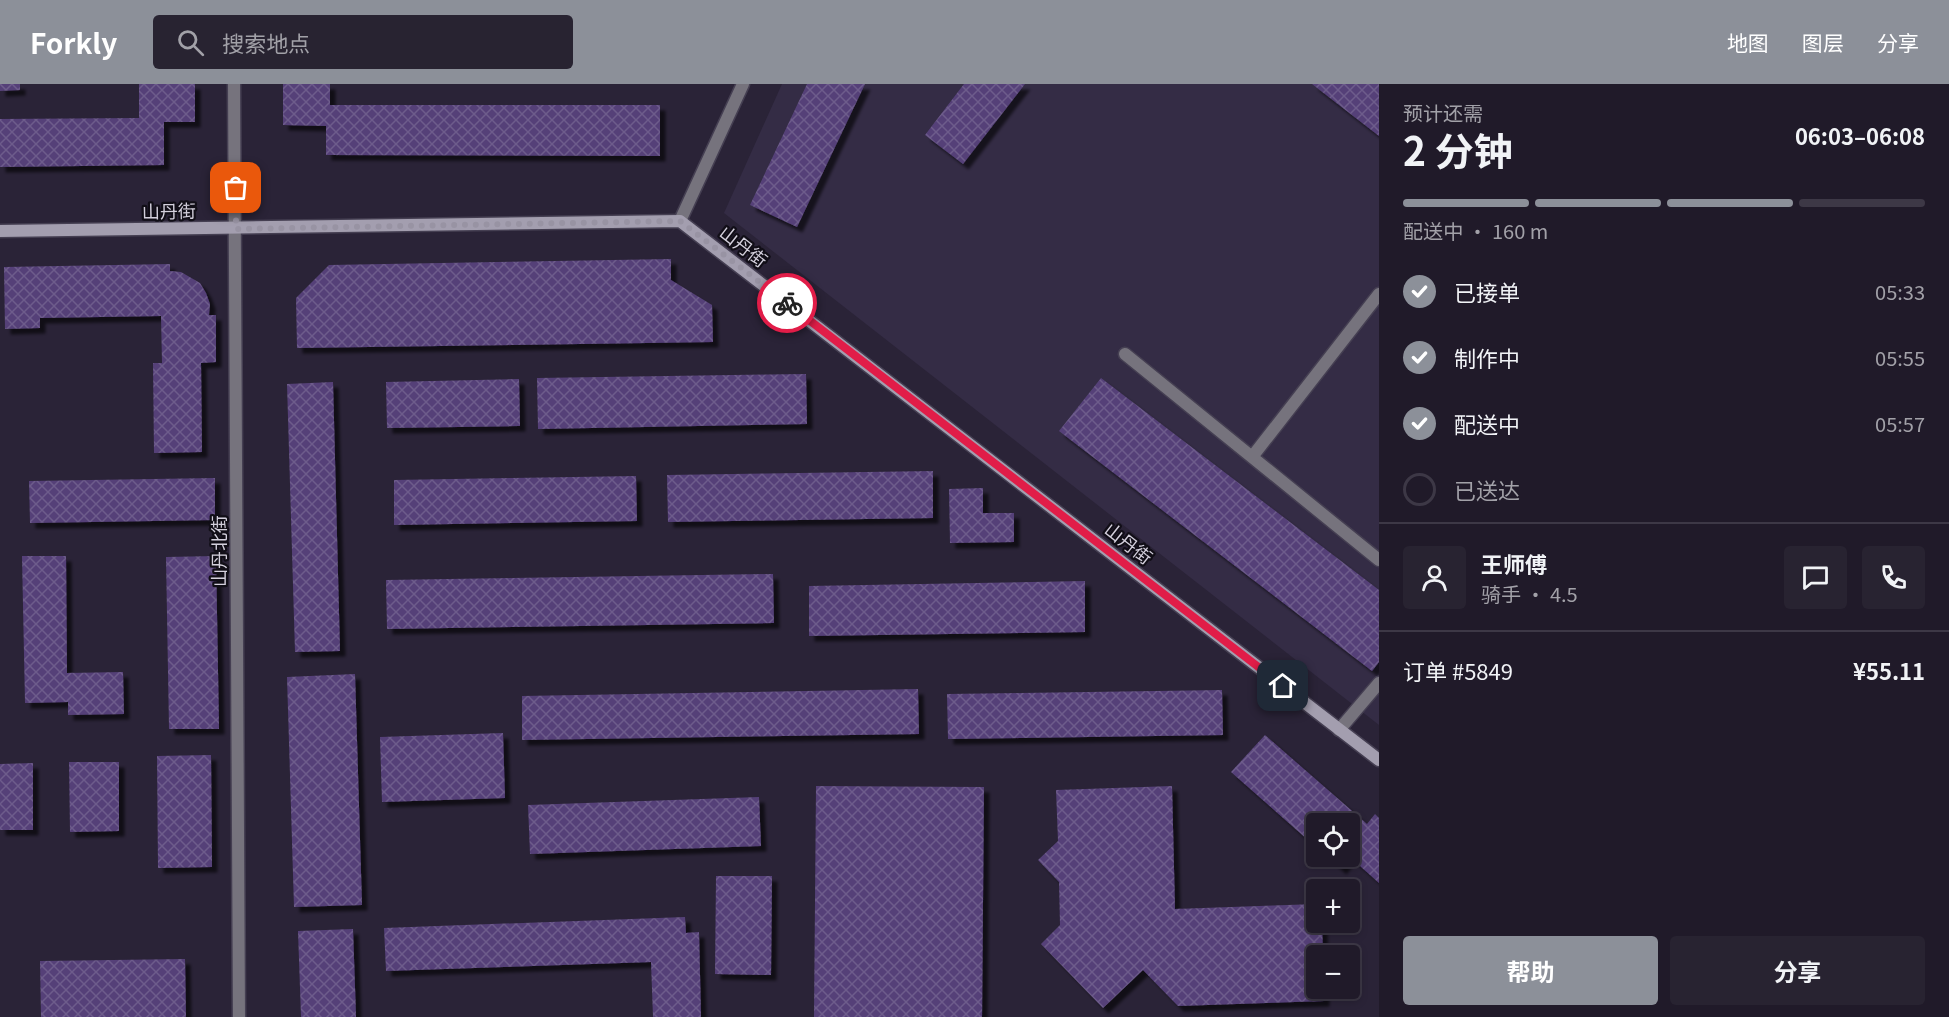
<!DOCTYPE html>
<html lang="zh">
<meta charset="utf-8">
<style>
body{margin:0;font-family:Georgia,"Noto Sans SC",serif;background:#282331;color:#f1f3f6;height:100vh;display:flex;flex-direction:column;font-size:22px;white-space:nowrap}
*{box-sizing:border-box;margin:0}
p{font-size:20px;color:#a2a1a8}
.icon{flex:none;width:33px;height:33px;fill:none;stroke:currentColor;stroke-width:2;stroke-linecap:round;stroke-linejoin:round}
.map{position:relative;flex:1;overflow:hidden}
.drawer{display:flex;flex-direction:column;background:#201a29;width:570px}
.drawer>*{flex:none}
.buttons{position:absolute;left:1306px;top:729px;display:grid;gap:12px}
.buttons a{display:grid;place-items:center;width:54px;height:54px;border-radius:6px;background:#201a29;box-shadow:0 3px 9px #0003,0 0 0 2px #3d3846;font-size:30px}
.pin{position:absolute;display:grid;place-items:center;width:51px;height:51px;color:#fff;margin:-26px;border-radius:12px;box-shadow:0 3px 9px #0006}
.courier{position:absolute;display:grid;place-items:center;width:60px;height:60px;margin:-30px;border:4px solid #e11d48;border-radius:50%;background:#fff;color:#222;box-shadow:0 2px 8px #0007}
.overview em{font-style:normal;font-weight:700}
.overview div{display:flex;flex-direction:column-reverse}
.overview{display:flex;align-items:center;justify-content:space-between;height:102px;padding:0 24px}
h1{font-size:39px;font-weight:700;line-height:45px}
.bar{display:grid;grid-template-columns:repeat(4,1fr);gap:9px 6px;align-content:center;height:72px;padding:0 24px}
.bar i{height:8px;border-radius:4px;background:#3d3846}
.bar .selected{background:#8c9099}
.bar p{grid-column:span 4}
.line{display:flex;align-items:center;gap:15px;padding:0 24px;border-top:2px solid #3d3846}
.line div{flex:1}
.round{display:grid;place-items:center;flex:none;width:63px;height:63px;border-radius:6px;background:#282331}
ol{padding:0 24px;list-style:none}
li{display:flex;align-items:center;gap:18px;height:66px}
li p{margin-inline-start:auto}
li .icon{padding:6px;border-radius:50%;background:#8c9099;color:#fff;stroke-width:4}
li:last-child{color:#a2a1a8}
li i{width:33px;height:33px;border:3px solid #3d3846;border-radius:50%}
.button{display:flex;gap:12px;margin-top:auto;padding:12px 24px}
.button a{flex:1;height:69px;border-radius:6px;background:#8c9099;color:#fff;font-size:24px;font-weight:700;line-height:69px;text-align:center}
.button a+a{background:#282331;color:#f1f3f6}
header{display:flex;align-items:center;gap:36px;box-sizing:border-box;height:84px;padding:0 30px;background:#8c9099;color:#fff}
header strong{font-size:28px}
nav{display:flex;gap:33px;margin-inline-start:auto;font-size:21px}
.search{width:420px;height:54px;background:#282331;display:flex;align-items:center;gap:15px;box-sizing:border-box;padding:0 21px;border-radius:6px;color:#a2a1a8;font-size:22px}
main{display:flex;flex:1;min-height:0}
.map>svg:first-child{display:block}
.built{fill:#342c45}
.building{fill:url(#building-cross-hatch);filter:url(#shadow)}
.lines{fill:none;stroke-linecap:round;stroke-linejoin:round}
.lane-casing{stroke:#453f52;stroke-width:15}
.street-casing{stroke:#453f52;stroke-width:15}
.secondary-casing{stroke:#453f52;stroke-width:15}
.lane{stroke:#76737d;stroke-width:12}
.street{stroke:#76737d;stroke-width:12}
.secondary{stroke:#a39eaf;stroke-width:12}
.done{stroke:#9893a3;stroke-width:6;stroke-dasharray:0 10.8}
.route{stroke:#e11d48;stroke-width:8}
.labels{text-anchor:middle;stroke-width:4.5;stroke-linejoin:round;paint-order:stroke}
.street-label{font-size:18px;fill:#d4d0dd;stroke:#110e17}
</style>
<header>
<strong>Forkly</strong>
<div class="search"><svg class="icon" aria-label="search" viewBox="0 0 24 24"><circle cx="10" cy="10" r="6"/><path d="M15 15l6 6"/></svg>搜索地点</div>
<nav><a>地图</a><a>图层</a><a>分享</a></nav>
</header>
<main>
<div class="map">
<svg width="1379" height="933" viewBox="0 0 1379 933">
<defs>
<pattern id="building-cross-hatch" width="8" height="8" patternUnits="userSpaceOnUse" patternTransform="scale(1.5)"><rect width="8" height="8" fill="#554178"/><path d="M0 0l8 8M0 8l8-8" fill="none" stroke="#6d5b8b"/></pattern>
<filter id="shadow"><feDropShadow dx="5.5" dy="5.5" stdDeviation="1.5" flood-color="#0009"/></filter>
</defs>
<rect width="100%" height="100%" fill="#2a2337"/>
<path class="built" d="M782 0H1379V641L724 129Z"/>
<path class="building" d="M0 0H20V6L0 7Z
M139 0H195V38H164V81L0 83V35L139 34Z
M283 0H330V21H660V72L326 71V42L283 41Z
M807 0H865L797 143 750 121Z
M964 0H1025L963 80 925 51Z
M1312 0H1379V52Z
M671 175V196L712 221 713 258 297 264 296 214 329 181Z
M170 180V187L181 188 200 199 206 209 210 220 209 231H216V278L201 279 202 368 154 369 153 279H162L161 232 40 234V244L5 245 4 183Z
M806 290 807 340 538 345 537 294Z
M1101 294 1379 506V578L1372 587 1059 347Z
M519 295 520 342 387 344 386 298Z
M333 298 340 567 295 568 287 300Z
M933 387V434L668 438 667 391Z
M636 392 637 437 394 441V396Z
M215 394V436L30 439 29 397Z
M983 404V429H1014V458L950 459 949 405Z
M22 472H66L67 589 123 588 124 630 68 631V618L25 619Z
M216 472 219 645H169L166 473Z
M773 490 774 539 387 545 386 496Z
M1085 497V548L809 552V502Z
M355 590 362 821 294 823 287 593Z
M918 605 919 650 522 656V612Z
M1222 606 1223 651 948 655 947 610Z
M503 649 505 714 382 718 380 653Z
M1265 651 1367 740 1375 730 1379 734V799L1350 773 1341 785 1327 772H1350V740H1317V764L1231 688Z
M211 671 212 783 158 784 157 672Z
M69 678H119V747L70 748Z
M33 679V746H0V680Z
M816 702 984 703 982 933H814Z
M1172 702 1175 825 1317 820V838H1322L1323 872H1317V904H1324V917L1178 922 1143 886 1103 924 1041 860 1060 841 1059 798 1038 776 1058 757 1056 706Z
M759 713 761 762 530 770 528 721Z
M716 792H772L771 891 715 890Z
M685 833 686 849 699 848 701 933H653L651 878 386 887 384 844Z
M353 845 356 933H301L298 847Z
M185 875 186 933H41L40 877Z"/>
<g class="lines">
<g class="lane-casing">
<path id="lane" d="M1125 270 1379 476
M1252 373 1379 210
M1339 646 1379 599"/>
</g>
<g class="street-casing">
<path id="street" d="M234 0 239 933
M680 137 743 0"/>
</g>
<g class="secondary-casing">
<path id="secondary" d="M0 147 680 137 1379 676"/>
</g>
<use href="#lane" class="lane"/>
<use href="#street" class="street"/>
<use href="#secondary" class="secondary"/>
</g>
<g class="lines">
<path class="done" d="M236 104V145L680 137 787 219"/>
<path class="route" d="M787 219 1283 602"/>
</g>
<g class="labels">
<g class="street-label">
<text transform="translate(169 128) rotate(-1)" y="6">山丹街</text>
<text transform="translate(743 163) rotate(38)" y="6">山丹街</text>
<text transform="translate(1128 460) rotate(38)" y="6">山丹街</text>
<text transform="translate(220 467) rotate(-90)" y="6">山丹北街</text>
</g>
</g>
</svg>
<div class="buttons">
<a><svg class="icon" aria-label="locate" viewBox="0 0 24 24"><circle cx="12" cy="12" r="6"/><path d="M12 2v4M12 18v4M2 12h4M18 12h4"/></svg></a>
<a>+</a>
<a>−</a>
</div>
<div class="pin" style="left:236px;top:104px;background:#ea580c"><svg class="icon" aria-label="bag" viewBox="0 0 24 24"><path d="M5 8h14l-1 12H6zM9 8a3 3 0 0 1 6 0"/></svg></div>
<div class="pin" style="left:1283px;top:602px;background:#1f2937"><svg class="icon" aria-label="home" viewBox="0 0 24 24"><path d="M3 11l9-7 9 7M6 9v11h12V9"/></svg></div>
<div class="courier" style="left:787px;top:219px"><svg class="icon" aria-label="bike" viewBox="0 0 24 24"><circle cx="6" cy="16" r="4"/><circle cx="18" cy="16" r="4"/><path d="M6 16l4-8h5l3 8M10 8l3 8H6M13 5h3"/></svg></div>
</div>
<section class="drawer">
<div class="overview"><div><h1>2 分钟</h1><p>预计还需</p></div><em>06:03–06:08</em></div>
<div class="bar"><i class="selected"></i><i class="selected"></i><i class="selected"></i><i></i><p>配送中 · 160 m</p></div>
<ol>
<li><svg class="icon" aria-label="check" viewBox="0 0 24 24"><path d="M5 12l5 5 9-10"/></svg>已接单<p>05:33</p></li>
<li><svg class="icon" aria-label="check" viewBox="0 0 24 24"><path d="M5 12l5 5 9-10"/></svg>制作中<p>05:55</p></li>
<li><svg class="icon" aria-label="check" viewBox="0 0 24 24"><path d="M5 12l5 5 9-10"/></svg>配送中<p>05:57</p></li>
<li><i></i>已送达</li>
</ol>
<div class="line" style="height:108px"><a class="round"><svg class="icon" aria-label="person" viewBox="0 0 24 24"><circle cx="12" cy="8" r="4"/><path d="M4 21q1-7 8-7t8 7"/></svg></a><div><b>王师傅</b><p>骑手 · 4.5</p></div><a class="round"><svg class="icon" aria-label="chat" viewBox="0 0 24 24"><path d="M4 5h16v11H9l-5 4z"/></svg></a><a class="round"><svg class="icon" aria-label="phone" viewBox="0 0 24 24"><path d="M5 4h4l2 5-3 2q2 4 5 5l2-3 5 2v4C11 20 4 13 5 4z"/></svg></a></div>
<div class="line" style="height:78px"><div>订单 #5849</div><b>¥55.11</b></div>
<div class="button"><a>帮助</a><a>分享</a></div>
</section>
</main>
